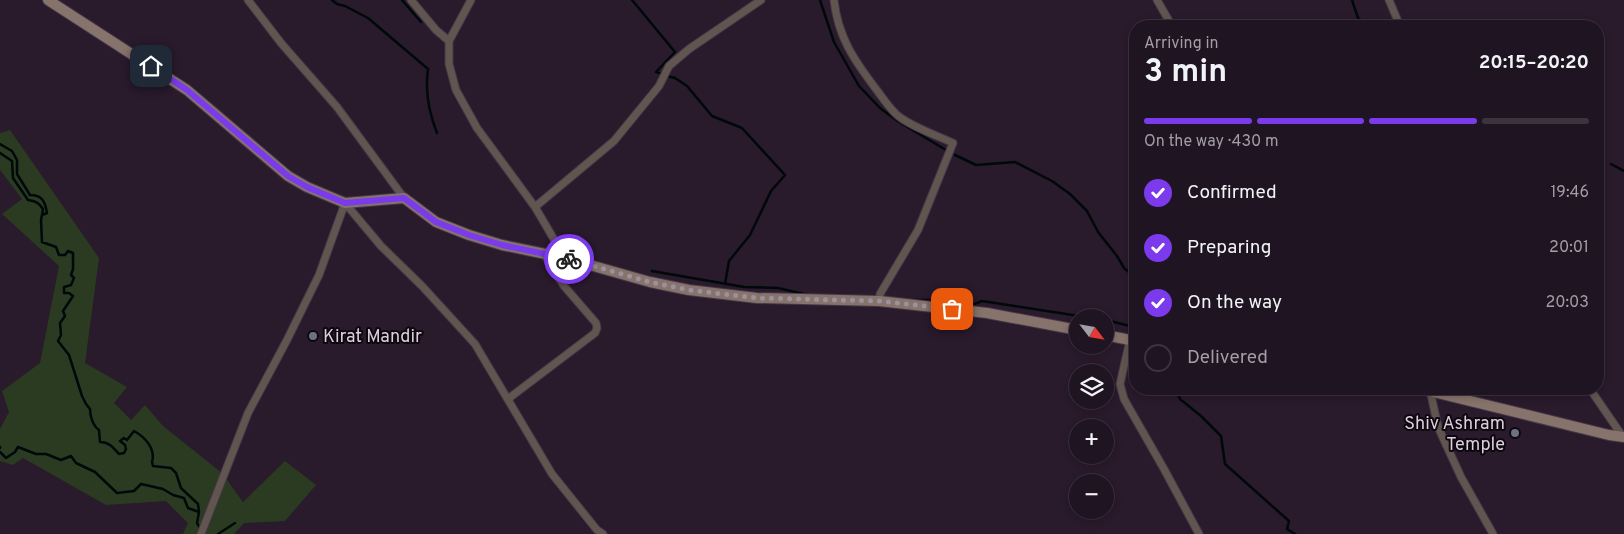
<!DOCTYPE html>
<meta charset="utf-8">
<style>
body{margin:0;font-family:Overpass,sans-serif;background:#271d2a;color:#f1f3f6;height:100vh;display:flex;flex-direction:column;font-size:19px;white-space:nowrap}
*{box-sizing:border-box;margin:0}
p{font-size:16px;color:#a19ea5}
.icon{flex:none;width:28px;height:28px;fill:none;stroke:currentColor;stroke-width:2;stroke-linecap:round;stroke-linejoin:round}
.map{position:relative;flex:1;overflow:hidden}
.drawer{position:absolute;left:1129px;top:20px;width:475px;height:375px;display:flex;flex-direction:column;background:#1f1421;border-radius:20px;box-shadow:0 2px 8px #0003,0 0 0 1px #3c333f}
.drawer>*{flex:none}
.needle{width:32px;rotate:121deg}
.buttons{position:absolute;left:1069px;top:309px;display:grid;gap:10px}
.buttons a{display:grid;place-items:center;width:45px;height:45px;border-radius:50%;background:#1f1421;box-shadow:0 2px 8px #0003,0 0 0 1px #3c333f;font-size:25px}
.pin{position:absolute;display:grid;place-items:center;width:42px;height:42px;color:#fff;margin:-21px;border-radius:10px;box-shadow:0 2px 8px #0006}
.courier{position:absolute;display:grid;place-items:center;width:50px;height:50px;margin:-25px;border:4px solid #7c3aed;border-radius:50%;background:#fff;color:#222;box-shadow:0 1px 6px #0007}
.overview em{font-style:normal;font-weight:700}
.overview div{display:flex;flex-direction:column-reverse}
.overview{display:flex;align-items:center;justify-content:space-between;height:85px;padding:0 15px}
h1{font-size:32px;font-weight:700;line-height:38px}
.bar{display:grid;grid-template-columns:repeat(4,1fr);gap:8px 5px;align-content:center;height:60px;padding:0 15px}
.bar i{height:6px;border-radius:4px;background:#3c333f}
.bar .current{background:#7c3aed}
.bar p{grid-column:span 4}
ol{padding:0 15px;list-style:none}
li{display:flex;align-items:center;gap:15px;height:55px}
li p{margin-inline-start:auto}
li .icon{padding:5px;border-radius:50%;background:#7c3aed;color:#fff;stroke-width:4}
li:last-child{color:#a19ea5}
li i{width:28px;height:28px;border:2px solid #3c333f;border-radius:50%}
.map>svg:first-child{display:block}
.green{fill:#2a3b21}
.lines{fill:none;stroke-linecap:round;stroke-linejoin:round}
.stream{stroke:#00090a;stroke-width:2.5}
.street-casing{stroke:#453748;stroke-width:9}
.secondary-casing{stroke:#453748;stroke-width:12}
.street{stroke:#615550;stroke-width:7}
.secondary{stroke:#86736b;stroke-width:10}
.done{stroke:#9c909e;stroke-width:5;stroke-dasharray:0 9}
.route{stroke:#7c3aed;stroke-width:6}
.worship-dot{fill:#6b7280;stroke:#0e070f;stroke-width:2}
.labels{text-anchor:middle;stroke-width:4;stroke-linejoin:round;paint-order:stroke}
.poi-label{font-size:18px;fill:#dad0dc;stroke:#0e070f;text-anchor:start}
</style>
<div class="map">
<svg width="1624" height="534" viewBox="0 0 1624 534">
<rect width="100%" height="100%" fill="#291a2c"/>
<path class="green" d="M10 130 99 258 85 363 127 387 114 403 131 420 145 405 163 426 222 473 243 502 285 461 316 485 285 521 244 523 234 534H183L188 523 166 501 106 505 23 458 13 465 0 461V429L9 412 2 391 40 363 59 266 2 214 22 199 0 170V133Z"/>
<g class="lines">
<path class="stream" d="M332 0 337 4 345 6 368 18 428 69C425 90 429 113 437 133
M402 0 421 22
M632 0 675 52 656 72 660 73
M820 0 834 42 859 86 880 108 899 122 946 150
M1352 0 1358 18 1367 26
M667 76 675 78 687 86 712 116 742 128 785 175 771 191 750 235 729 261 725 284
M0 144 12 151 17 160V174L30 195C42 195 45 201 47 213L42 215 41 220 42 242 56 247 59 255H65L68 251 73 253V269L71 275 74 278 71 285 64 287V293H69L73 296 63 311 65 316 60 323 61 335 58 341 69 355 82 396 86 404 90 409C90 416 93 426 99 430L100 442C109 442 113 447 119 454L124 453 126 449 125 445 120 441 124 438 127 440 134 431C145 437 156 449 152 462L153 466 171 468 176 473 181 488 198 504 199 512 197 523 201 530
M0 153 12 161 13 178 28 200C36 201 39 203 43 209L42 215
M955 155 976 165 1015 162 1052 181 1070 194 1087 211 1098 232 1117 256 1124 268 1130 273 1135 287
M1611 164 1624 171
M652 271 744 287 778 288 808 295
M913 300H929L972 305 982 301 1092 318
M1105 320 1135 327
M1176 389 1180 399 1201 416 1221 436 1225 464 1289 521 1287 529 1295 534
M0 447V448
M0 452 6 458 15 452 18 447 36 454H46L61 460 71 456 76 463 95 472 117 493 134 491 141 484 163 489 173 495 184 498 188 508 199 512
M218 534 235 523"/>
<g class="street-casing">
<path id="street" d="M248 0 281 43 337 107 404 198
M411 0 436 30 449 41
M471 0 449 41V64L456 90 477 128 535 207 565 258
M834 0C838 37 854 60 876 89 882 97 888 106 895 113 905 124 938 136 953 143L918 230 880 294 879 301
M1157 0 1172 26
M1389 0 1400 26
M345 203 381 246 422 286 475 344 552 474 597 530 603 534
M535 207 614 141 659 86 669 66 689 49 761 0
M1130 340 1120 384 1124 399 1164 469 1199 534
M1590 389 1623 437
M1430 390 1438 427 1461 477 1493 534
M508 399 595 333 597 328 596 323 564 286 544 254
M201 534 248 413 287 340 319 275 345 203"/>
</g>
<g class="secondary-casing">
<path id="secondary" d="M48 0 187 90 288 176 307 187 345 203 404 198 436 222 469 235 502 245 565 258 650 282 689 290 757 298 879 301 987 313 1078 330
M1105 335 1135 341
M1421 389 1609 435 1624 437"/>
</g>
<use href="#street" class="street"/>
<use href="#secondary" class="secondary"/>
</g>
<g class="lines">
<path class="done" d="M569 259 650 282 689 290 757 298 879 301 952 309"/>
<path class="route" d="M151 66 187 90 288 176 307 187 345 203 404 198 436 222 469 235 502 245 569 259"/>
</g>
<g class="worship-dot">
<circle cx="313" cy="336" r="5"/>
<circle cx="1515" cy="433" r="5"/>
</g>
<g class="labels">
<g class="poi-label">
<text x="323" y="342">Kirat Mandir</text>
<text x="1505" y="429" text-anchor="end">Shiv Ashram<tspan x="1505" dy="21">Temple</tspan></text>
</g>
</g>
</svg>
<div class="buttons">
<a><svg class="needle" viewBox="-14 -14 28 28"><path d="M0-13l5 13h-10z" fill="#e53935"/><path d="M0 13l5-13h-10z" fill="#a19ea5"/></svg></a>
<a><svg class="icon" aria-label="layers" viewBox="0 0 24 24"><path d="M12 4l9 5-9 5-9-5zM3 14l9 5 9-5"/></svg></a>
<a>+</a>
<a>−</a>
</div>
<div class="pin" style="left:952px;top:309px;background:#ea580c"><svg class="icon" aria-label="bag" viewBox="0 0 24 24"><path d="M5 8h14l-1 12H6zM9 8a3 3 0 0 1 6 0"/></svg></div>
<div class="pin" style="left:151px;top:66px;background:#1f2937"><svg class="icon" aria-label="home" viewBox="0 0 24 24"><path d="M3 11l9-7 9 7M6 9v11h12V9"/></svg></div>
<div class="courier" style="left:569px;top:259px"><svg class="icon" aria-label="bike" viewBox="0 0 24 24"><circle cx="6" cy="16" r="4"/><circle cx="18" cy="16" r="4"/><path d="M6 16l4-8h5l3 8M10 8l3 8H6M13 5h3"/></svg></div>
<section class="drawer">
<div class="overview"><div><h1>3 min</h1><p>Arriving in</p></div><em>20:15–20:20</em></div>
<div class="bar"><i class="current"></i><i class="current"></i><i class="current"></i><i></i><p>On the way · 430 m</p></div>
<ol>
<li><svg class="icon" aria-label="check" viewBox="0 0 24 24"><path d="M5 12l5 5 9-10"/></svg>Confirmed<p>19:46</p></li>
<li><svg class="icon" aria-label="check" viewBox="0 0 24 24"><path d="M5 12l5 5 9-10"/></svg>Preparing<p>20:01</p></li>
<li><svg class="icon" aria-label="check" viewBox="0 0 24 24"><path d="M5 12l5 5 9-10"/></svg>On the way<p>20:03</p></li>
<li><i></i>Delivered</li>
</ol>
</section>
</div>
